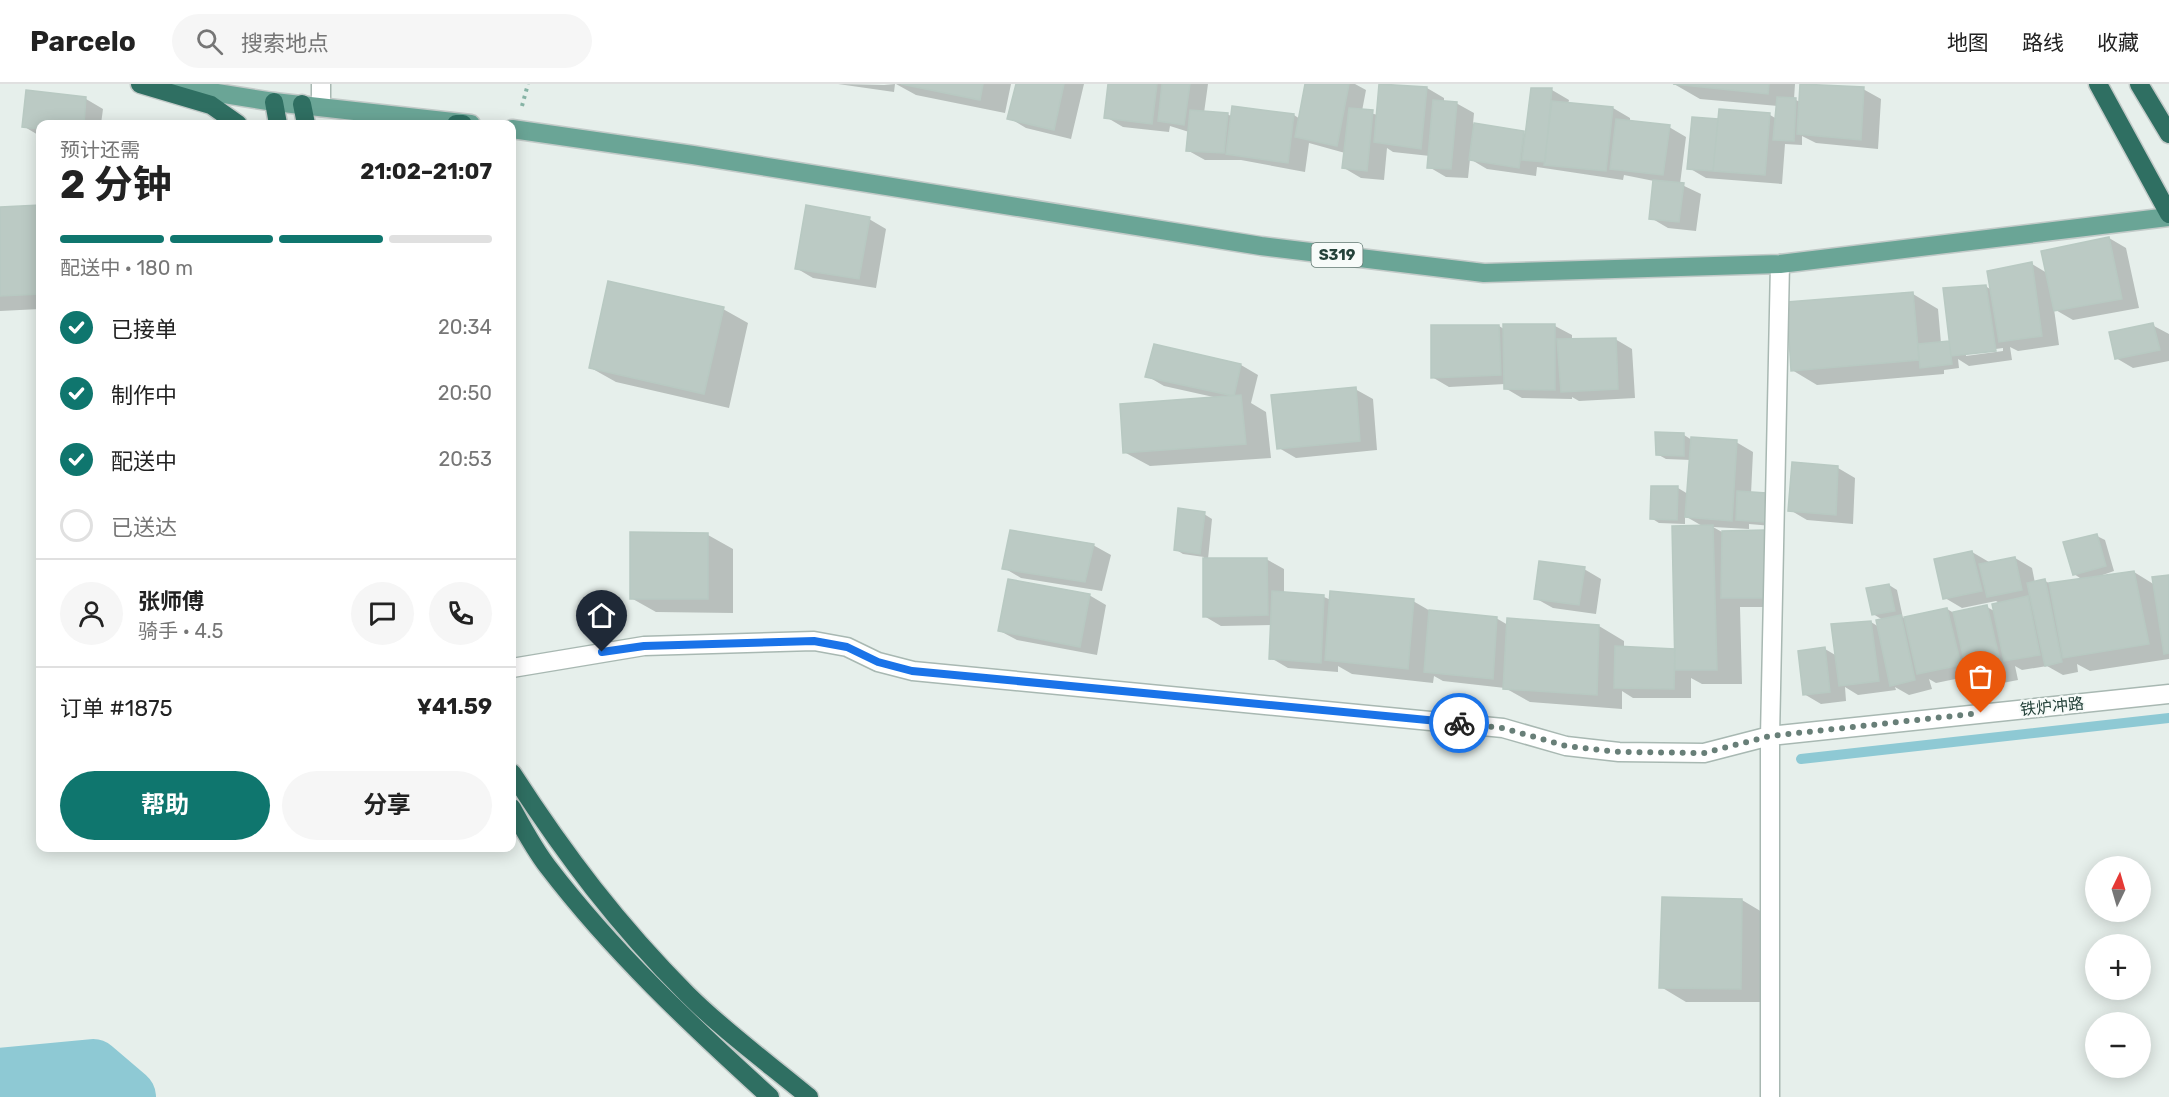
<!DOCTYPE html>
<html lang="zh">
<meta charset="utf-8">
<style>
body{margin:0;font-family:Rubik,"Noto Sans SC",sans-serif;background:#f6f6f6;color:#222;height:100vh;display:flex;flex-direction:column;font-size:22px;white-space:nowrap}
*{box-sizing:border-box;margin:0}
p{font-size:20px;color:#767676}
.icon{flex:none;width:33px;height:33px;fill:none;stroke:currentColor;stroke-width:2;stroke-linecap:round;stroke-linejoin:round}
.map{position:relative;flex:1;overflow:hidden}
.panel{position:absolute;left:36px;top:36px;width:480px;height:732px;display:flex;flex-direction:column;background:#fff;border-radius:12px;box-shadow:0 3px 15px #0003}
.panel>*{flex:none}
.needle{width:39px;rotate:5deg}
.tools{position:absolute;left:2085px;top:772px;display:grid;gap:12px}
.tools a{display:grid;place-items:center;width:66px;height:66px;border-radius:50%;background:#fff;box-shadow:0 3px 15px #0003;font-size:30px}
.pin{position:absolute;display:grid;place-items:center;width:51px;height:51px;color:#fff;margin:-62px -26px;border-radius:50% 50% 50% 0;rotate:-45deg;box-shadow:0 0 6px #0007}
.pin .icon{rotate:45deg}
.courier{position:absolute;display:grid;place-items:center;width:60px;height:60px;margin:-30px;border:4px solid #1a73e8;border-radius:50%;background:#fff;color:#222;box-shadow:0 2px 8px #0007}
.head em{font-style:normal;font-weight:700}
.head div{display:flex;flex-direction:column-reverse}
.head{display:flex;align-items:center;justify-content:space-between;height:102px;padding:0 24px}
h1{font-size:39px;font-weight:700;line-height:45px}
.bar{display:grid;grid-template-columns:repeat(4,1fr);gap:9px 6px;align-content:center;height:72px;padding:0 24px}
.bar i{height:8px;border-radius:4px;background:#e0e0e0}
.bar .on{background:#0f766e}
.bar p{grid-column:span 4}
.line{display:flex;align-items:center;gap:15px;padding:0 24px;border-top:2px solid #e0e0e0}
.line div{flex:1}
.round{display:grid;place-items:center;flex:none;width:63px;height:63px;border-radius:32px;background:#f6f6f6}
ol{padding:0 24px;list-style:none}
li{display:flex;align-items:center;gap:18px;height:66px}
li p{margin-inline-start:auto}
li .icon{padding:6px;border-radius:50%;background:#0f766e;color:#fff;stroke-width:4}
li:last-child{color:#767676}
li i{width:33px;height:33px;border:3px solid #e0e0e0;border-radius:50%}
.action{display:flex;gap:12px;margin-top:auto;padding:12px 24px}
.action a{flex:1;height:69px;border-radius:36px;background:#0f766e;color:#fff;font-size:24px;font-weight:700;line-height:69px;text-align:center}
.action a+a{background:#f6f6f6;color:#222}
header{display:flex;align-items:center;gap:36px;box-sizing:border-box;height:84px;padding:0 30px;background:#fff;border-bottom:2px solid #e0e0e0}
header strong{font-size:28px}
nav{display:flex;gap:33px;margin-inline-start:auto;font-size:21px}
.search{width:420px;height:54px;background:#f6f6f6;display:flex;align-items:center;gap:15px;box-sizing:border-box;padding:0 21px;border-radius:33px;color:#767676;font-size:22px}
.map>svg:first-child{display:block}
.shadow{fill:#0003;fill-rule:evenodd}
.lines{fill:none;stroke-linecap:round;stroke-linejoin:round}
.stream{stroke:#8ec9d4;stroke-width:10}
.river{stroke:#8ec9d4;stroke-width:58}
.building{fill:#bbcac4;stroke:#b8c9c2;stroke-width:1.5}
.minor-casing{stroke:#a8b8b2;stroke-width:21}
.major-casing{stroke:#c2cac8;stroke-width:21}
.highway-casing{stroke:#c2cac8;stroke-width:21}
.path{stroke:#86b3a5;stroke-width:4;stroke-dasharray:3 4.5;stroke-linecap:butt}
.minor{stroke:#fff;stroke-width:18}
.major{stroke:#6aa596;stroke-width:18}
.highway{stroke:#2f6f62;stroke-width:18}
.done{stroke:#687f78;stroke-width:6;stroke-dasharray:0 10.8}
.route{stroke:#1a73e8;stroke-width:8}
.labels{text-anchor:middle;stroke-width:4.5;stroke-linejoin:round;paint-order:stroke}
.shield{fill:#f7fbf9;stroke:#637a73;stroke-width:1.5}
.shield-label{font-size:15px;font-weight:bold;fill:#24423a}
.street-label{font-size:16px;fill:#24423a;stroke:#f7fbf9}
</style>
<header>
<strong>Parcelo</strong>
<div class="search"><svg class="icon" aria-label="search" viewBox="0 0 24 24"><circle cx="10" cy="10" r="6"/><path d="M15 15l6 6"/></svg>搜索地点</div>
<nav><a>地图</a><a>路线</a><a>收藏</a></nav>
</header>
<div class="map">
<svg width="2169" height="1013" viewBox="0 0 2169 1013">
<rect width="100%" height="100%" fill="#e6efeb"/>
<path class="shadow" d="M838 0 884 1 895 0 894 8Z
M896 0H1011L1005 29 916 11Z
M1017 0H1084L1071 55 1026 44 1009 34Z
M1110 0H1208L1204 29 1227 30 1233 33 1294 31 1300 35 1306 0H1355L1366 6 1362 27 1378 31 1381 0 1427 4 1444 14V18L1456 19 1474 29 1473 40 1527 50 1552 6 1569 16 1568 20 1613 24 1630 34V38L1669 43 1686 53 1680 100 1701 110 1696 147 1668 144 1651 134 1654 97 1624 91 1623 96 1537 83 1536 92 1487 85 1470 75 1468 94 1446 93 1429 83 1430 72 1393 68 1387 64 1384 96 1361 94 1344 84 1345 69 1309 59 1305 88 1241 76H1205L1187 66 1189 48 1170 42 1169 48 1123 43 1106 33Z
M1674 0H1795L1794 15 1800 18 1863 5 1881 15 1878 65 1816 59 1802 52V61L1785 60 1782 100 1706 94 1689 84 1693 35 1719 37 1770 31 1777 35 1778 22 1700 15Z
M86 15 103 25 101 40H40V52L23 42Z
M40 123V225L0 227V124Z
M869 135 886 145 876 204 813 194 796 184Z
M2109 154 2126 164 2139 224 2073 236 2054 225 2059 261 2018 267 2010 263 2012 276 1969 282 1958 275 1959 284 1944 286V290L1817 301 1792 286 1913 210 1938 225 1941 259H1951L1985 202 1992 206 2032 180 2047 189ZM2003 264V267L1966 272V269Z
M723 225 748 239 729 324 616 298 591 284Z
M2152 241 2169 250V277L2133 284 2116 274Z
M1499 242 1504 245 1555 242 1572 251V256L1615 255 1632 265 1635 314 1579 317 1572 313V315L1522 314 1505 304V300L1449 303 1432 293Z
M1241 281 1258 291 1251 319 1266 328 1271 374 1150 382 1124 368 1218 314 1164 302 1147 292Z
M1355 305 1373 315 1377 366 1296 374 1279 364Z
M1684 351 1692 356 1736 358 1753 368 1751 410 1766 411 1774 415 1772 442 1749 440V448H1764L1782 458 1781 523H1740L1742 600H1702L1691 594V614H1633L1622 607V625L1530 618 1505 604 1443 597 1434 592 1433 599 1352 590 1338 582V588L1288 584 1271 574 1272 541 1221 542 1204 532V473L1183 470 1175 465 1204 430 1212 435 1208 475H1266L1284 485V510L1324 513 1331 516 1413 517 1432 528 1496 534 1508 541 1599 542 1624 557V564L1676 566 1704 443 1685 432V440L1659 439 1651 434 1678 404 1688 410 1691 376 1666 375 1657 370ZM1713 443 1749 445V448H1722Z
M1838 384 1855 394 1853 440 1807 436 1790 426Z
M708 451 733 465V529L656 528 631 514Z
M2097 452 2105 456 2114 487 2094 494 2134 488 2155 501 2169 493V575L2090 587 2077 580 2078 588 2063 591 2047 582 2022 586 2015 582 2018 596 1987 602 1970 592 1936 599 1929 595 1932 605 1909 611 1895 603 1896 606 1858 611 1845 603 1846 617 1821 620 1804 610 1825 565 1837 572 1871 538 1879 543 1883 536 1873 530 1889 501 1897 506 1903 534 1947 525 1954 529 1987 523 1996 528 2001 520 1996 517 1962 524 1945 514 1972 468 1989 478 2015 474 2032 484 2035 499 2045 497 2051 500 2083 496 2074 490Z
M1093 461 1111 471 1102 507 1021 494 1004 484Z
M1584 485 1601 495 1596 530 1553 524 1535 514Z
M1089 511 1106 521 1097 571 1017 556 1000 547Z
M1742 816 1767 831 1766 918H1686L1661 903Z"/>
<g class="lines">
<path class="stream" d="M1801 675 2169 634"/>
<path class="river" d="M0 993 93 984 127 1013"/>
</g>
<path class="building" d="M901 0H983L980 16Z
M1016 0H1064L1054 46 1007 35Z
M1108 0H1157L1152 40 1104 34Z
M1162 0H1190L1184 41 1158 37Z
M1305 0H1349L1337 62 1295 53Z
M1379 0 1427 3 1421 65 1374 58Z
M1673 0H1769L1768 10Z
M1800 0 1864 3 1861 56 1797 50Z
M1531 4H1552L1545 78 1522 76Z
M26 6 86 13 84 40H40V45L22 43Z
M1777 13 1796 14 1794 57 1773 56Z
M1433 16 1457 18 1451 85 1427 84Z
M1552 17 1613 23 1606 87 1544 81Z
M1232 22 1294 30 1288 79 1226 70Z
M1349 24 1373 26 1367 87 1342 84Z
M1719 25 1770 29 1765 91 1713 87Z
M1190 26 1228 29 1224 69 1186 67Z
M1692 33 1718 35 1713 87 1687 85Z
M1616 35 1670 41 1663 91 1610 85Z
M1474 39 1524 47 1519 84 1469 76Z
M1653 96 1684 99 1679 138 1649 135Z
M40 121V210L0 212V123Z
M806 121 870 133 859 195 795 185Z
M2109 153 2122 215 2054 227 2041 167Z
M2032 178 2042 252 1999 258 1987 187Z
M608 197 724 223 704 310 589 284Z
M1986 201 1996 267 1951 272 1943 204Z
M1913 208 1919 276 1791 287 1787 218Z
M2153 239 2160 266 2115 275 2109 248Z
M1503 240H1555V306L1504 305Z
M1431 241H1499L1501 291 1431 294Z
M1616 254 1618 305 1561 308 1557 255Z
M1949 257 1952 280 1920 284 1918 260Z
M1154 260 1241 280 1234 312 1145 293Z
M1356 303 1360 357 1277 365 1271 311Z
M1241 311 1246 360 1123 369 1120 320Z
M1655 348 1684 349V372L1656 371Z
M1691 353 1737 356 1732 437 1685 433Z
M1792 378 1838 382 1836 431 1788 427Z
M1651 402H1678L1677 436 1650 435Z
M1737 407 1766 409 1765 438 1736 436Z
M1178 424 1205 428 1200 470 1174 466Z
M1713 441 1717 586H1675L1672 442Z
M1010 446 1094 460 1085 498 1002 485Z
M1765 446 1764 514H1721L1722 447Z
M630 448 708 449V515H630Z
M2097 450 2106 482 2073 491 2063 458Z
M1972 467 1982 507 1943 515 1934 475Z
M2015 473 2022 506 1987 513 1979 480Z
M1203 474H1267L1268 531 1203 533Z
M1539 477 1585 483 1579 521 1534 515Z
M2134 487 2149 560 2063 574 2049 499Z
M2169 491V569L2164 570 2152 493Z
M1008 495 1090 510 1080 563 998 547Z
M2045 495 2062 578 2045 582 2027 499Z
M1889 500 1895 527 1872 531 1866 504Z
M1272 507 1324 511 1321 579 1269 575Z
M1330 507 1414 515 1408 585 1325 576Z
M2028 512 2040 571 2004 577 1992 520Z
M1987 521 2002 586 1968 593 1953 528Z
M1947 524 1961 581 1917 590 1904 533Z
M1429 526 1497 533 1493 595 1424 588Z
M1901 531 1915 596 1890 602 1876 536Z
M1507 534 1599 541 1597 611 1503 605Z
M1871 537 1879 597 1839 602 1831 540Z
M1615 562 1675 565 1674 605 1614 604Z
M1825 563 1830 608 1803 611 1798 567Z
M1662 813 1742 815 1741 905 1659 904Z"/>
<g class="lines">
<g class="minor-casing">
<path id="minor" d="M321 0V23
M512 584 644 562 814 557 847 563 878 578 913 587 1503 644 1566 662 1619 668 1704 669 1770 652 2169 610
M1770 1013V652L1780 180"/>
</g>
<g class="major-casing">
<path id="major" d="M161 0 274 18 471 40
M512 45 693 71 1261 162 1484 189 1780 180 2169 133"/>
</g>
<g class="highway-casing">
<path id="highway" d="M140 0 211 21 238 40
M2098 0 2169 130
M2139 0 2169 50
M274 18 278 40
M302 20 306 40
M456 40H463
M512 689C565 771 618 841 687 910 724 947 768 979 809 1013
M512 724C523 744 534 765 548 783 613 868 691 941 770 1013"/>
</g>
<path class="path" d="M522 22 528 0"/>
<use href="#minor" class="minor"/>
<use href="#major" class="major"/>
<use href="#highway" class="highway"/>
</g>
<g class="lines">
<path class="done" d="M1459 639 1503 644 1566 662 1619 668 1704 669 1770 652 1981 629"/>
<path class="route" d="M602 568 644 562 814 557 847 563 878 578 912 587 1459 639"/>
</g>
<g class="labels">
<rect class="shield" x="1311.5" y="159" width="51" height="24" rx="4.5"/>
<g class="shield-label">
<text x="1337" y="176">S319</text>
</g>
<g class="street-label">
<text transform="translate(2052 622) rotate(-6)" y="6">铁炉冲路</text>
</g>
</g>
</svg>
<div class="tools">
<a><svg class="needle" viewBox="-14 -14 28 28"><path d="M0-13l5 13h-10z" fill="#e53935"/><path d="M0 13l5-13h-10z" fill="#767676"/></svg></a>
<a>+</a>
<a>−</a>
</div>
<div class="pin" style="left:1981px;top:629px;background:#ea580c"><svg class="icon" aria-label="bag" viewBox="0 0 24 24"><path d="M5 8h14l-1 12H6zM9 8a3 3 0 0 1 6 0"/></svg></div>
<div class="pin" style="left:602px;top:568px;background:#1f2937"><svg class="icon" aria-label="home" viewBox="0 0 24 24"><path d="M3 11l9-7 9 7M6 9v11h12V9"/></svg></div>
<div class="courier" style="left:1459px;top:639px"><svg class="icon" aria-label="bike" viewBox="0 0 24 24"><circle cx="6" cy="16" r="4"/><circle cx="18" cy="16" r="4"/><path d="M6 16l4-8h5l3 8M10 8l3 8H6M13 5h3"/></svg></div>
<section class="panel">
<div class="head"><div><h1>2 分钟</h1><p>预计还需</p></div><em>21:02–21:07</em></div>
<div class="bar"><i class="on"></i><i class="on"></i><i class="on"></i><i></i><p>配送中 · 180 m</p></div>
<ol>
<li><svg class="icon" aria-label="check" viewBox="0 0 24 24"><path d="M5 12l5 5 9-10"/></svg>已接单<p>20:34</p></li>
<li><svg class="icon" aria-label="check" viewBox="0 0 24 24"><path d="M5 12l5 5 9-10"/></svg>制作中<p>20:50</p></li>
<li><svg class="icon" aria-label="check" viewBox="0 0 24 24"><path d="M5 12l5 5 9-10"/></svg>配送中<p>20:53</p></li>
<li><i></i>已送达</li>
</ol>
<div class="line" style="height:108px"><a class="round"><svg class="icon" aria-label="person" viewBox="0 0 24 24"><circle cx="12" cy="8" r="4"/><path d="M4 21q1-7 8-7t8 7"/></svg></a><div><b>张师傅</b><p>骑手 · 4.5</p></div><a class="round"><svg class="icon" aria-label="chat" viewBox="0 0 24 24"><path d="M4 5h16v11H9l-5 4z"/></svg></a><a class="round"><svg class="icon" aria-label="phone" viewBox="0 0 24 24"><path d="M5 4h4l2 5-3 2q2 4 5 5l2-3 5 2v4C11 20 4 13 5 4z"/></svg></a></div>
<div class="line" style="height:78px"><div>订单 #1875</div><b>¥41.59</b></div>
<div class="action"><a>帮助</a><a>分享</a></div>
</section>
</div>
